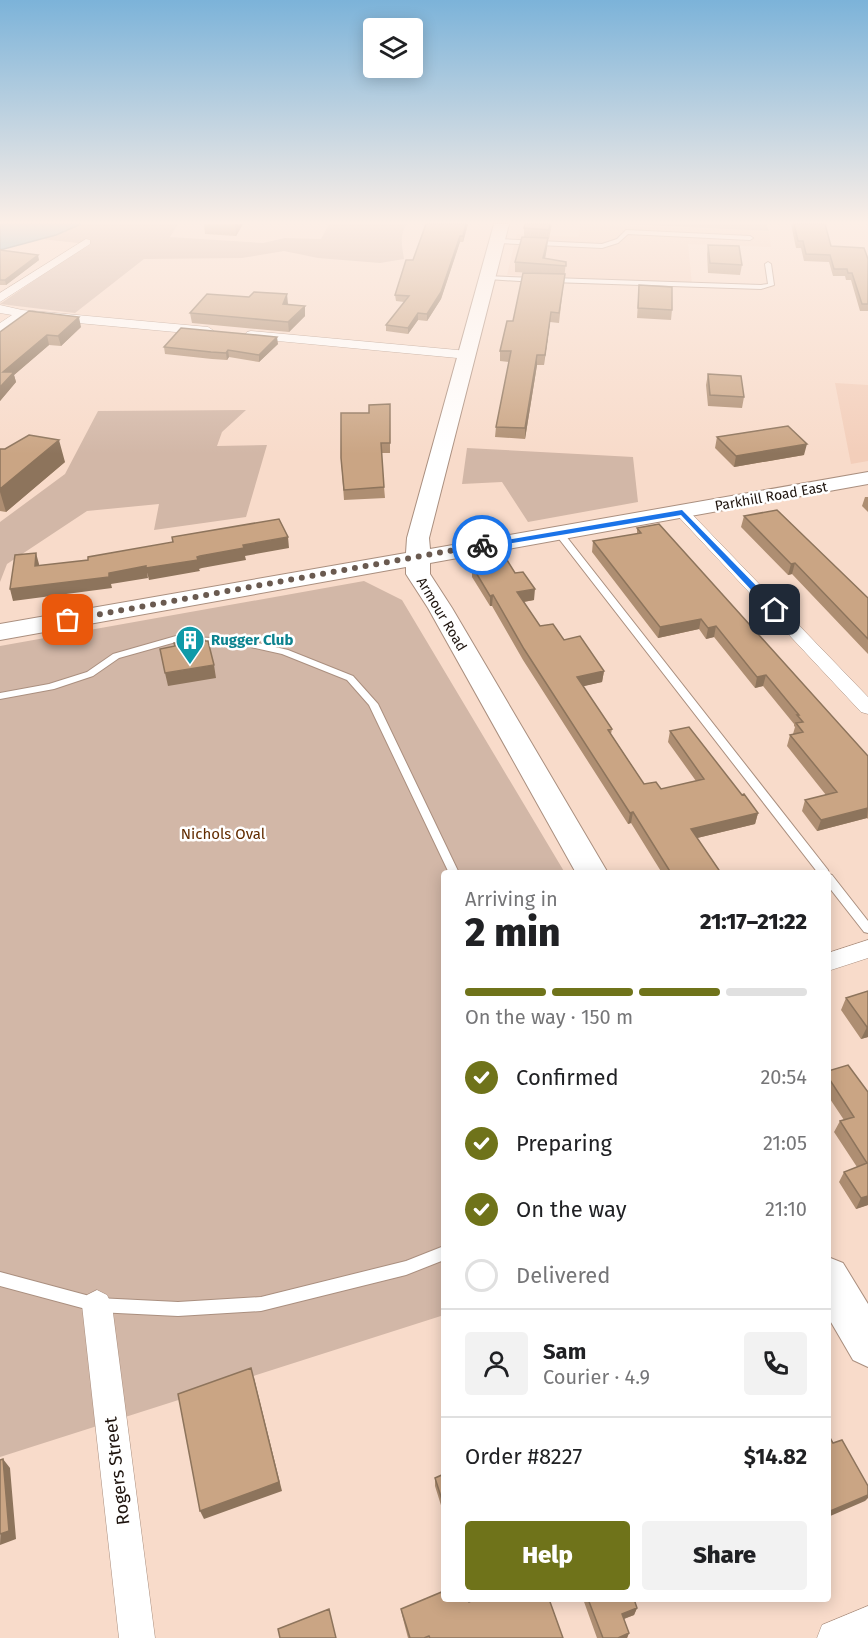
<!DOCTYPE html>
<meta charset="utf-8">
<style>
body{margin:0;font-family:"Fira Sans",sans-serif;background:#f2f2f2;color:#202124;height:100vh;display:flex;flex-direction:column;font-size:22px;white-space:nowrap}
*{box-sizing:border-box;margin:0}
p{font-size:20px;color:#757577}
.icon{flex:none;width:33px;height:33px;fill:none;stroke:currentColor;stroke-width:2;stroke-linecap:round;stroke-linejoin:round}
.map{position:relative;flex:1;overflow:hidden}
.details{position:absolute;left:441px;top:870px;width:390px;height:732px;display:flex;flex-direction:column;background:#fff;border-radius:6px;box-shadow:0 3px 15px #0003}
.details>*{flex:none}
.tools{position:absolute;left:363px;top:18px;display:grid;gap:12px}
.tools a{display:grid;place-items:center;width:60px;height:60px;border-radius:6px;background:#fff;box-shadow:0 3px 15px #0003;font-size:30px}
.pin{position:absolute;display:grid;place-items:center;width:51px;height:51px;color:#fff;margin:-26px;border-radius:12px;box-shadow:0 3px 9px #0006}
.courier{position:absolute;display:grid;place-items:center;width:60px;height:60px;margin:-30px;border:4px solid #1a73e8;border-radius:50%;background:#fff;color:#222;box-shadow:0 2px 8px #0007}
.summary em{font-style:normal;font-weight:800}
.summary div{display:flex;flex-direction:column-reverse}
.summary{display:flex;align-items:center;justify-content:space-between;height:102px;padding:0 24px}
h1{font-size:39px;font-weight:800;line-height:45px}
.bar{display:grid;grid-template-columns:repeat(4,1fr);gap:9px 6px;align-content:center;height:72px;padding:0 24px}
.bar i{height:8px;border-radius:4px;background:#e0e0e0}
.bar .selected{background:#6f731a}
.bar p{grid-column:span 4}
.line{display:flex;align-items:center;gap:15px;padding:0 24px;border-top:2px solid #e0e0e0}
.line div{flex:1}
.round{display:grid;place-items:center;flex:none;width:63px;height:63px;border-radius:6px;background:#f2f2f2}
ol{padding:0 24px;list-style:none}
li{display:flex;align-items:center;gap:18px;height:66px}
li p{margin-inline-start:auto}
li .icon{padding:6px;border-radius:50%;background:#6f731a;color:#fff;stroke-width:4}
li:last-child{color:#757577}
li i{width:33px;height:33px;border:3px solid #e0e0e0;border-radius:50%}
.primary-button{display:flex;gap:12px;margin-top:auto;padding:12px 24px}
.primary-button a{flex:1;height:69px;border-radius:6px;background:#6f731a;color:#fff;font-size:24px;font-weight:800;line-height:69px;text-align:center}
.primary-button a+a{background:#f2f2f2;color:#202124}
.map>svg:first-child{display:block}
.built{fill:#f3ceba}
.green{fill:#d2b7a7}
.water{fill:#7ab1c2;stroke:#5e828c;stroke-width:1.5}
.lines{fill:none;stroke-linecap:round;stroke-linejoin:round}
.service-casing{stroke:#aa8f7f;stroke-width:2}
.minor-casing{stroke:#aa8f7f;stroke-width:1}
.secondary-casing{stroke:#aa8f7f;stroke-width:2}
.service{fill:#fff;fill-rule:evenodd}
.minor{fill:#fff;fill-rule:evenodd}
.secondary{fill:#fff;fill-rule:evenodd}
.wall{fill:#ae8e72}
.shaded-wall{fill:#8d745c}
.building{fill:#caa584;stroke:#8d745c;stroke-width:1.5}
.route{fill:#1a73e8}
.done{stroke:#6a5a50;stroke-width:6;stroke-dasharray:0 10.8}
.labels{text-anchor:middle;stroke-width:5;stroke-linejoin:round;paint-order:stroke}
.far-street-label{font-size:14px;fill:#1e140e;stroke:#fff}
.culture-label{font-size:15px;font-weight:bold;fill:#0d838f;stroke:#fff;text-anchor:start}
.park-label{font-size:15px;fill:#622c00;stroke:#fff}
.near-street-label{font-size:18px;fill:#1e140e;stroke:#fff}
</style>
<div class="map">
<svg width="868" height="1638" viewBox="0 0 868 1638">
<rect width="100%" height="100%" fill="#f8dbca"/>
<path class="built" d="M580 224 769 231 771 247 688 244 692 284 507 275 517 234 579 237Z
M835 383 868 385V461L851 464Z"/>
<path class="green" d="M81 224H178L170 237 263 243 285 238 321 239 329 224H407C399 235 402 246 404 259L380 263 318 258 284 251 242 258 144 259 75 313 0 304 87 244 41 239Z
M623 224H766L769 231Z
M246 410 222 432 217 446 267 445 246 517 154 530 159 504 87 511 7 564 0 582V522L65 474 98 411Z
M467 448 633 457 638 502 528 522 502 482 462 484Z
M364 581 402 600 565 873H444V1315L0 1457V646Z"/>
<path class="water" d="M0 224H81L56 235 0 250Z"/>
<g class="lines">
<g class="service-casing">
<path id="service" d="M626 230 750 236 753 238 750 240 628 234 618 243 602 248 498 243 495 241 498 239 602 244 617 239Z
M768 262 771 264 774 285 761 289 552 282 549 280 552 278 761 285 768 284 765 264Z
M486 276 536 278 539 280 536 282 488 279 485 277Z
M556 531H562L828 870 829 874 832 875 868 921V933L864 932 828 886V873H818L556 535Z
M176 636 246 640 288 650 353 676 378 704 459 873H449L369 705 347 680 282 654 246 646 176 642 119 658 93 676 54 689 0 699V693L49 684 87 672 113 654Z
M444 1246V1260L406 1275 261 1311 178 1316 97 1312 0 1286V1272L97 1298 178 1302 261 1297 406 1261Z"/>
</g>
<g class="minor-casing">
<path id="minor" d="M86 239 90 240V244L0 302V293Z
M0 305 22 310 208 327 214 331 208 335 24 318 0 333V323L12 315 0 313Z
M251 331 468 351 474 355 468 359 247 338 245 335 247 332Z
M682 507 687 509 868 697V714L861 712 677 515 674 512Z
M868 940V958L828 971V953Z
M97 1290 107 1295 112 1305 155 1638H119L82 1305 87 1295Z
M868 1606V1638H817L822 1625Z"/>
</g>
<g class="secondary-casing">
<path id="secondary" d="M494 224H509L429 538 430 549 868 472V484L430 563V574L452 608 608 873H576L428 608 406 574V567L0 640V624L406 553 407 538Z
M828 1257 843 1263 868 1304V1367L853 1360 828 1317Z"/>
</g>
<use href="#service" class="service"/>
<use href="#minor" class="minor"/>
<use href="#secondary" class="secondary"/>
</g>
<path class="wall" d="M204 224H243L236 236 205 234Z
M426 224H468L463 242H460L441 299 427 321 418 320 408 334 386 331V325L404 302 396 301 395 295 413 260Z
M552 224 549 239H548L545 258 566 262 559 323 550 322 544 365H537L525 439 495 437 496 427 509 362 500 361V351L533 273 515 272V262L524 237V228Z
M791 224H825L831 246 868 259V311H860L851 280H846L845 276H833L829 262 804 261 801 248H796Z
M708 245 742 265 740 275 708 273 707 254Z
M0 250 39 260 6 285H0Z
M639 285 672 310 671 320 637 318Z
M288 305 305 316 289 332 192 323 190 313Z
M81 327 61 346 49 345 14 375 16 382 0 401V332Z
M278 344 259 362 229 357 227 360 212 359 165 354 164 347Z
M708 374 744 397 742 408 708 406 706 385Z
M390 404V453H381L385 498 344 500 341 458 369 413Z
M717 437 804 455 734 467 715 448Z
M0 449 65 462 6 512 0 511Z
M865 497H868V512L862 506Z
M744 516 868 598V654L792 574 788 575 741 527Z
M637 528 868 756V819L867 818 817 831 802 811 805 800 826 795 787 746 790 735 793 734 795 727 794 726V724L763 686 755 688 714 637 706 639 699 629 658 638 592 552 593 541 637 534Z
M472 566 534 600 524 602 540 626 564 640 604 671 602 682 583 686 612 729 611 734 644 784 661 789 696 781 668 742 670 731 742 795 758 813 755 824 697 838 721 873H662L631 823 628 824 523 660 492 606H490L472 577Z
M868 991V1037L861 1039 841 1010 846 998Z
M828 1071 868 1092V1205L856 1209 839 1182 844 1172 857 1167 834 1132 840 1121 844 1120 828 1096Z
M444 1474V1515L435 1486V1478Z
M549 1599 563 1638H408L402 1615 401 1609 469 1602Z
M583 1599H634L637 1608 634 1615 624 1619 629 1633 627 1638H597Z"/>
<path class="shaded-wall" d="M235 224H243L236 236Z
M466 224H468L463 242V236Z
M460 236V242L441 299 427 321V314Z
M548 238 547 248 544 264 543 258Z
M38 255 39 260 6 285 5 280Z
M287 294 288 304H283Z
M305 306V316L289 332 288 322Z
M551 312 550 322 544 365 545 355Z
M418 313V320L408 334V328Z
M79 317 81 327 61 346 58 336Z
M47 335 49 345 14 375 16 382 0 401V387L3 372Z
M277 337 278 344 259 362V355Z
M228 350 229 357 227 360 226 353Z
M537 355V365L525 439V428Z
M59 440 65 462 6 512 0 492V489Z
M807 444 804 455 734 467 736 456Z
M288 537 289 548 245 556 246 560 202 568 199 569 200 571 149 580 146 568 197 557 243 545Z
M36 553 39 564 38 578 35 566Z
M795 563 792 574 788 575 791 564Z
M146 566 148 578 111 584 112 588 13 601 10 589Z
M535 589 534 600 517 603V592Z
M493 595 492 606H490V596Z
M701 619 699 629 658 638 660 627Z
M716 626 714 637 706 639 708 628Z
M214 665 216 678 168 686 165 673Z
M604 671 602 682 576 688 577 677Z
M766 675 763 686 755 688 757 677Z
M868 808 867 818 817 831 821 820Z
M633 812 631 823 628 824 630 813Z
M758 813 755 824 689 840 691 829Z
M868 1026V1037L861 1039 867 1027Z
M868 1196V1205L856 1209 861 1198Z
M254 1378 282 1491 204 1519 200 1511Z
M3 1459 10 1468 16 1539 0 1545Z
M868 1495V1498L865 1501 828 1517V1512Z
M637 1608 634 1615 618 1621 622 1614Z
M629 1633 627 1638H618Z"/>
<path class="building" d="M426 224H466L463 236H460L441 292 427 314 418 313 408 328 386 325 409 296 395 295 406 260H413Z
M525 224H550L549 230 524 228Z
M794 224H825L831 246 864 248 868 259V304H862L852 273H848L847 269H834L830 255 806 254 803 241H798Z
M522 237 548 238 543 258 566 262V266L515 262Z
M708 245 739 246 742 265 710 263Z
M0 250 38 255 5 280H0Z
M523 273 565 274 559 313 551 312 545 355H537L525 428 496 427 511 351H500L507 321H513Z
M639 285 672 287V310L638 308Z
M254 292 287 294 283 304 305 306 288 322 190 313 207 294 249 297Z
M29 311 79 317 58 336 47 335 3 372H14L0 387V332Z
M181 328 277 337 259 355 228 350 226 353 211 352 164 347Z
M708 374 741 376 744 397 710 395Z
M390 404V443H381L384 487 344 490 341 458V413H369V405Z
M788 426 807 444 736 456 717 437Z
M29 435 59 440 0 489V449H5Z
M777 510 868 598V639L795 563 791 564 744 516Z
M279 519 288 537 243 545 244 548 200 556 197 557 198 560 146 568V566L109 573V577L10 589 15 555 36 553 35 566 88 560V557L173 542 172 537Z
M659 524 868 756V808L821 820 805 800 837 792 790 735 803 732 796 723 803 722 797 715H799L766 675 757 677 716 626 708 628 701 619 660 627 593 541 641 533 637 528Z
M507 560 515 573 523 572 535 589 517 592 540 626 553 624 564 640 580 636 604 671 577 677 612 729 608 730 644 784 656 782 661 789 704 779 670 731 689 727 742 795 744 794 758 813 691 829 721 873H671L633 812 630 813 524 649 493 595 490 596 472 566Z
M204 638 205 641H208L214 665 165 673 160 649 175 646 174 643Z
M868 991V1026L867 1027 846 998Z
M848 1065 868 1092V1196L861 1198 844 1172 867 1163 840 1121 854 1117 828 1077V1071Z
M251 1368 279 1482 200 1511 178 1394Z
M828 1434 833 1443 842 1440 868 1486V1495L828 1512Z
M3 1459 9 1531 0 1534V1460Z
M444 1474V1506L435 1478Z
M444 1591V1599H468L469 1602 476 1599H549L563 1638H430L429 1636 424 1638H410L401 1609Z
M588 1599H634L637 1608 622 1614 629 1633 618 1638H603Z
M329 1609 336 1638H280L278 1629Z"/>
<linearGradient id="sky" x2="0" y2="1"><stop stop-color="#7cb3d9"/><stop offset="0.49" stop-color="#fcefe7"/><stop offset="1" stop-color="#fcefe7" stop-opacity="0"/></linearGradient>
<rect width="868" height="454" fill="url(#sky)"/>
<path class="route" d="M682 510 778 608V612H772L681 515 482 548 478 545Z"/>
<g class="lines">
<path class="done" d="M68 620 482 545"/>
</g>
<defs>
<g id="building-pin" transform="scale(1.5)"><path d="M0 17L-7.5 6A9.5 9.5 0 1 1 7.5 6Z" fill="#0f9aa8" stroke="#fff"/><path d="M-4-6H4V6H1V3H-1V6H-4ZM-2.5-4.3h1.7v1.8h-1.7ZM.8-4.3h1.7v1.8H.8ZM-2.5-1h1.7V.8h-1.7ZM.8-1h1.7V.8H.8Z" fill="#fff"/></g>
</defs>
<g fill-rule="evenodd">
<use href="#building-pin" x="190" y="640"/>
</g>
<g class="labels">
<g class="far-street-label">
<text transform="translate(771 496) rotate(-10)" y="5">Parkhill Road East</text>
<text transform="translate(442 614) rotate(59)" y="5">Armour Road</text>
</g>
<g class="culture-label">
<text x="211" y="645">Rugger Club</text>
</g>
<g class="park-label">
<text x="223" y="839">Nichols Oval</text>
</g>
<g class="near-street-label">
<text transform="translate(117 1471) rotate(-97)" y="6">Rogers Street</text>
</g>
</g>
</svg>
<div class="tools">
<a><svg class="icon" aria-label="layers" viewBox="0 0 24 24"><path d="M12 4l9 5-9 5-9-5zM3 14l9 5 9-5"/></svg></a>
</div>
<div class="pin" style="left:68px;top:620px;background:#ea580c"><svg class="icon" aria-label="bag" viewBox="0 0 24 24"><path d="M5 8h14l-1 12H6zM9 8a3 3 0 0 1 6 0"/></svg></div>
<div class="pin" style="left:775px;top:610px;background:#1f2937"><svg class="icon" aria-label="home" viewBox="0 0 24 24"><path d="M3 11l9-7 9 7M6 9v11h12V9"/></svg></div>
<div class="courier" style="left:482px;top:545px"><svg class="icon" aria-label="bike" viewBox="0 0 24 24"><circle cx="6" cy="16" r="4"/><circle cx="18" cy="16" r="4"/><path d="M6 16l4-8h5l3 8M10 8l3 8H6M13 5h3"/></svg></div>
<section class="details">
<div class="summary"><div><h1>2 min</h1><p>Arriving in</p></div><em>21:17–21:22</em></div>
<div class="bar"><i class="selected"></i><i class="selected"></i><i class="selected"></i><i></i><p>On the way · 150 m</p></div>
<ol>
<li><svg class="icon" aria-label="check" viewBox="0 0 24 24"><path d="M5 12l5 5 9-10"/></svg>Confirmed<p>20:54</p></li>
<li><svg class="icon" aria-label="check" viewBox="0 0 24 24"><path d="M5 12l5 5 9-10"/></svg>Preparing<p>21:05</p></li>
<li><svg class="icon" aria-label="check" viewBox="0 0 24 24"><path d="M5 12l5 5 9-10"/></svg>On the way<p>21:10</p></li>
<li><i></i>Delivered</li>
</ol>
<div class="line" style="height:108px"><a class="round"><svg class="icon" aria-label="person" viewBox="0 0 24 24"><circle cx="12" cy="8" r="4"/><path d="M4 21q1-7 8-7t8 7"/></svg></a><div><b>Sam</b><p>Courier · 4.9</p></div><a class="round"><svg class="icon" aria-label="phone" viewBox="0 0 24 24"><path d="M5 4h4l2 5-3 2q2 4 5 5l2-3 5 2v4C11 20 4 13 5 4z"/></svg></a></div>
<div class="line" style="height:78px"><div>Order #8227</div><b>$14.82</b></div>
<div class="primary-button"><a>Help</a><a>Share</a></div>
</section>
</div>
